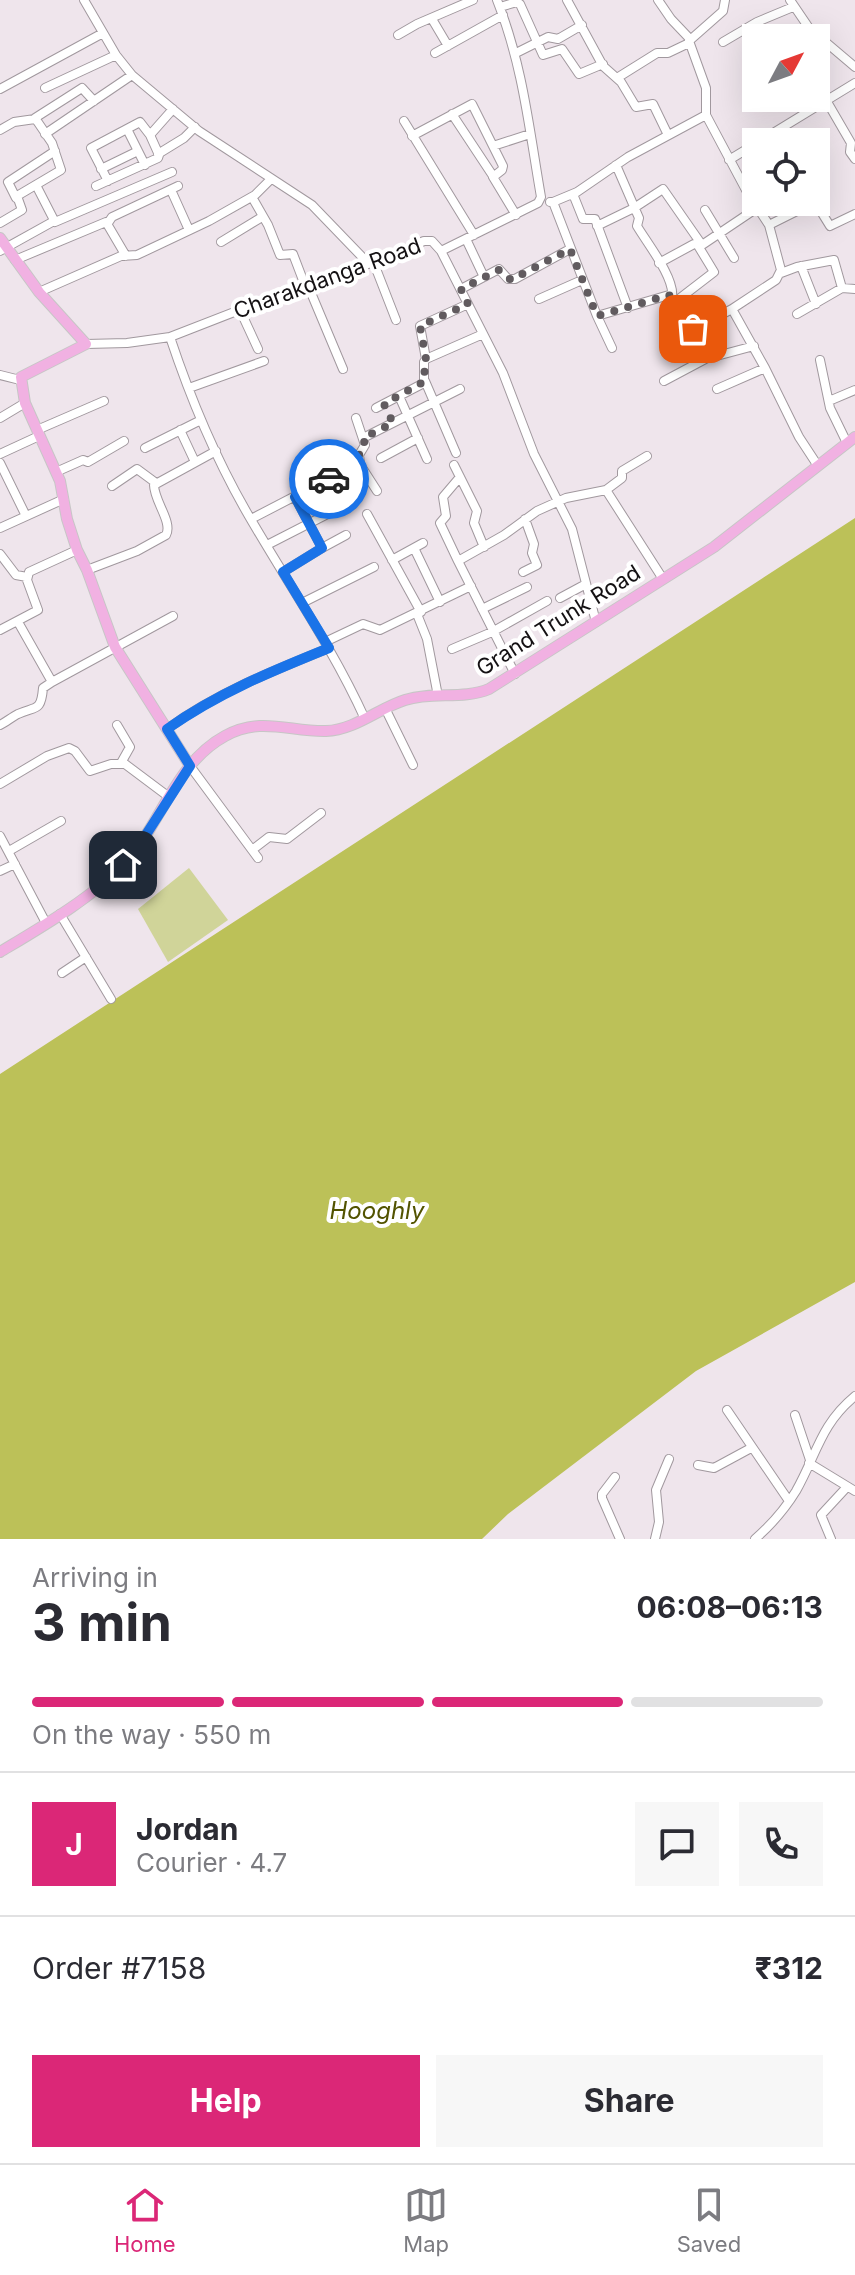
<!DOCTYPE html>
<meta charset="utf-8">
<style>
body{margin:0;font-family:Inter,sans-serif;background:#f7f7f7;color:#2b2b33;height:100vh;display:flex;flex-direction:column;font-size:30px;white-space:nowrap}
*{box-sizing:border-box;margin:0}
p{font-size:26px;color:#7c7c81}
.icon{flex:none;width:44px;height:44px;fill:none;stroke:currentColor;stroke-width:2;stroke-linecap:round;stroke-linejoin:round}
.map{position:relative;height:1539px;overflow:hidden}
.drawer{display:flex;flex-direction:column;background:#fff;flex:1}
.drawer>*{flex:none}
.needle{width:52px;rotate:49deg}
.tools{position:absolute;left:742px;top:24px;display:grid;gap:16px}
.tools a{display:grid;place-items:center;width:88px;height:88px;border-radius:0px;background:#fff;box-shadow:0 8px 32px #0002;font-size:40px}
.pin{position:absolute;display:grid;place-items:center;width:68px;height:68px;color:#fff;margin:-34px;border-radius:16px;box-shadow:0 4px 12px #0006}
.courier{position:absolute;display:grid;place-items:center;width:80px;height:80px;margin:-40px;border:6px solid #1a73e8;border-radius:50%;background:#fff;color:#222;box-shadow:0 2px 10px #0007}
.headline em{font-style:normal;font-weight:700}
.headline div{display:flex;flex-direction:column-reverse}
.headline{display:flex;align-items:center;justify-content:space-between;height:136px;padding:0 32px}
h1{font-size:52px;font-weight:700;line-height:60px}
.bar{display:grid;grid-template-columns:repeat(4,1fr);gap:12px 8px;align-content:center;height:96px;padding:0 32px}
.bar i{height:10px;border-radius:6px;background:#e1e1e2}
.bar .active{background:#db2777}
.bar p{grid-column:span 4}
.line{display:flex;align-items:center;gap:20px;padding:0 32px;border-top:2px solid #e1e1e2}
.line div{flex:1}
.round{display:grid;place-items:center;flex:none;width:84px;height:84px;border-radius:0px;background:#f7f7f7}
.action{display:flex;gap:16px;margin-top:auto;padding:16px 32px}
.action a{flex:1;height:92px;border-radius:0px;background:#db2777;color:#fff;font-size:32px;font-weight:700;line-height:92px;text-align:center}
.action a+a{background:#f7f7f7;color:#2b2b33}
.dock{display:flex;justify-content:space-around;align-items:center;height:112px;border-top:2px solid #e1e1e2;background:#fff;font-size:22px;color:#7c7c81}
.dock a{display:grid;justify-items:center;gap:4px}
.dock .active{color:#db2777}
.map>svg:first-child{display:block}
.green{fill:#d0d499}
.water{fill:#bcc158}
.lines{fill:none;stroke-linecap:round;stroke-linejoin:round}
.minor-casing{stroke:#a1989e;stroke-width:10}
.major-casing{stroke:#c7c6c6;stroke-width:12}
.minor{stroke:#fff;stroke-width:8}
.major{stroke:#f1b1e2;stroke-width:10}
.done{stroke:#615b5f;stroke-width:8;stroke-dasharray:0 14.4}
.route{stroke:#1a73e8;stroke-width:10}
.labels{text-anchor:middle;stroke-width:8;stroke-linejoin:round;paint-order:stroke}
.street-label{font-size:22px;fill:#141113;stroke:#fff}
.water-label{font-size:24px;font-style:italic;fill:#525300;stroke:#fff}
</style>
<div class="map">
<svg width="855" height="1539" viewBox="0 0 855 1539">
<rect width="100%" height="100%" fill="#efe5ec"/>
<path class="green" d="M189 868 228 920 168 962 138 909Z"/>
<path class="water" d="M855 518V1282L696 1371 508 1514 482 1539H0V1074Z"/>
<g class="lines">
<g class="minor-casing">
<path id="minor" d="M84 0 116 55 132 75 199 131 312 205 367 262
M567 0 603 66 621 82 636 107 653 104 668 135
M658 0 671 19 690 39
M790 0 809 28 855 67
M500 7 517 2 520 4 543 55 562 49 579 74 603 64
M432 19 448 46
M398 35 417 24 473 0
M723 42 757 22 793 7
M435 53 503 15
M516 53 548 37 558 39 582 25
M617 78 657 53H668L689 43
M45 88 116 55
M0 89 103 33
M826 100 851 143 850 152 855 159
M452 114 493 176
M706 115V88L689 41 723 11 725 0
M404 121 474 235
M127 129 145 165
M0 130 14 122 35 119
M45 134 132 75
M412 136 472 104 503 166 502 170 493 177 516 215
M493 146 530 134
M158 154 184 138 195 127
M729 160 855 83
M616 165 639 218 637 226C647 243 675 278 672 297
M101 169 138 151
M108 181 91 148 140 122 150 135
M36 185 55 222 172 172
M96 186 158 158 159 155 150 135 173 109
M171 190 189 230
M573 194 583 219H595L628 308
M252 197 268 225 280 255 293 254 306 288
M16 198 8 182 55 151
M550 202H553L597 316 669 295 694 329 732 309 765 368
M553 202 577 192 628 157 706 115 746 190 769 225 781 270 776 280 732 309
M705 210 734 258
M0 223 22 210 17 196 61 170 52 143 35 118 82 88 94 101
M108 223 112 217 178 186
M769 225 813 203 817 205 830 226 855 214
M597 226 634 208 663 189 702 245
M466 239 484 277
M221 242 262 217
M0 251 54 221
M441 251 503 373 534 454 572 529 596 622
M15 260 106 222 126 256
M373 261 396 320
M659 263 694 244 702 245 757 208
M801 266 816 304
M781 273 797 267 834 260 842 288
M309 288 343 369
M461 289 499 269 508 279H515L570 249
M39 292 121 256 137 255 209 221 255 195 271 179
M539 299 582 280
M675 302 714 272 697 244
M240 310 258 349
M797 314 842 288 855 289
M597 316 612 348
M170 337C190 397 215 457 246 511 286 581 332 646 365 719
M668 342 691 332 693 329
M86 344 127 343 170 337 278 295 309 288 424 241H432L441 251 538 203 541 197C529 128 523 66 497 0
M709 358 754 346
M426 359 420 326 468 304
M820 360 830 408 847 443
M0 375 20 380
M425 381 456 453
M664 381 711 356 698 328
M189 388 264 361
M717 389 765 368 799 437 818 466
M399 396 427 459
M829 401 855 390
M376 408 424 383V362L426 359 483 334
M0 418 25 403
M356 418 365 445 359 455 360 463
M37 430 104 401
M180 430 195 462
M363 438 460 389
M145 448 201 420
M0 454 39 436
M381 458 418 438
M0 463 26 516
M454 465 477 511 474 523 484 547
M56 472 83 460 88 462 124 441
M112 486 137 469 156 483
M606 490 622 478V471L647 456
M295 497 322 548 346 535
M367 514 421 612
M251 519 359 463 377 491
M0 528 64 499
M267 545 347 504
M414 548 440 602
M0 554 16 575 27 577
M392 560 423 543
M458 561 440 523 446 516 443 497 460 477
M87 570 137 551 166 535C173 522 154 501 154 485L216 451
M283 572 322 548
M523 572 537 565 532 553 534 544 525 519
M560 598 586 584
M302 603 374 567
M482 609 527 587
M417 614 427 639 438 696
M18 622 52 682
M0 630 38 610 27 580 29 572 77 550
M325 642 363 624 380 630 471 586
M452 649 492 632 547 601
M515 674 458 561 504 535 537 511 566 498 606 490 663 579
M385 708 413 765
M0 725C6 722 12 717 18 714 36 706 41 712 43 688L52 682 173 616
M117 725 130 747 121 763
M167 729C217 693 272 671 329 648
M190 766 258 858
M0 784 47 756 69 748 75 751 90 771 111 764H125L169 797
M0 836 46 923
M252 850 269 837 287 839 321 813
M9 851 61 821
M0 871 15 864
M60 914 111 999
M62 973 86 957
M727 1410 789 1501
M795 1415 810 1460
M809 1463 855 1491
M698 1465 714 1468 751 1448
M615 1477 602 1494V1498L620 1539
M655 1539 659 1522 656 1490 669 1459
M755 1539C771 1525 785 1509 796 1491 817 1454 820 1425 855 1396
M831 1539 821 1515 846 1488"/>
</g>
<g class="major-casing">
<path id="major" d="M0 238 39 292 86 344 21 377 25 403 60 481 67 519 77 550 87 570 115 647 190 766
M0 952C40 928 92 898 124 864 161 825 175 763 225 736 261 716 290 732 326 731 355 730 379 708 405 700 433 691 462 700 489 689L714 547 855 437"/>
</g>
<use href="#minor" class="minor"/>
<use href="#major" class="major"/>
</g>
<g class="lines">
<path class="done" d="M329 479 360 463 359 455 365 445 363 438 393 423 384 404 425 381 424 362 426 359 420 326 468 304 461 289 499 270 511 280 570 249 597 316 669 295 693 329"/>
<path class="route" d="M123 865 142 841 190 766 167 729C218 693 272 671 329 648L283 572 322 548 295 497 329 479"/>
</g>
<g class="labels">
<g class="street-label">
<text transform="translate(327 278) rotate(-20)" y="8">Charakdanga Road</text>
<text transform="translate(558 620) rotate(-32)" y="8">Grand Trunk Road</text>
</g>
<g class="water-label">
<text x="377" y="1219">Hooghly</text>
</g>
</g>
</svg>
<div class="tools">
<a><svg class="needle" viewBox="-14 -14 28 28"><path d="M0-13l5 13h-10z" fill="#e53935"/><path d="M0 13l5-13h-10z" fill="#7c7c81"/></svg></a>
<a><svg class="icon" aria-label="locate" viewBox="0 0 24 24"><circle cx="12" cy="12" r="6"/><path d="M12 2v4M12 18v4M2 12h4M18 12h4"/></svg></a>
</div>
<div class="pin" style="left:693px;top:329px;background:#ea580c"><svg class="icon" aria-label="bag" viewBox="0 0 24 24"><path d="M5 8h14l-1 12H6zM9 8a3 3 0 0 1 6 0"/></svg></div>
<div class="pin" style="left:123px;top:865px;background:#1f2937"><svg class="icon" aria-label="home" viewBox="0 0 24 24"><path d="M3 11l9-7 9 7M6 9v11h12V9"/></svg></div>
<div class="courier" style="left:329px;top:479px"><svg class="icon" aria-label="car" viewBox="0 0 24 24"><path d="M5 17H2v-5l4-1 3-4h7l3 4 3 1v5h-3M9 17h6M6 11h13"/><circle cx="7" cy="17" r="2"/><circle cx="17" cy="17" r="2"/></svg></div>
</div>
<section class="drawer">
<div class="headline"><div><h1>3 min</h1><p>Arriving in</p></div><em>06:08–06:13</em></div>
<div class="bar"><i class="active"></i><i class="active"></i><i class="active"></i><i></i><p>On the way · 550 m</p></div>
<div class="line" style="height:144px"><b class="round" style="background:#db2777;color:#fff">J</b><div><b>Jordan</b><p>Courier · 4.7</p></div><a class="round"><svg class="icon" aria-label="chat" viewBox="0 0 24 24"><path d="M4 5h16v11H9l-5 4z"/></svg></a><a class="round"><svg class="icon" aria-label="phone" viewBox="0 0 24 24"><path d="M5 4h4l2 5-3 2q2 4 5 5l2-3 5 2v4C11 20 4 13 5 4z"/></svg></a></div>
<div class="line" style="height:104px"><div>Order #7158</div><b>₹312</b></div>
<div class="action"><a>Help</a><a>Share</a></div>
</section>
<nav class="dock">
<a class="active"><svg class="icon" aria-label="home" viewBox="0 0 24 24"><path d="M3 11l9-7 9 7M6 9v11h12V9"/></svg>Home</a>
<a><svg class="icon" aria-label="map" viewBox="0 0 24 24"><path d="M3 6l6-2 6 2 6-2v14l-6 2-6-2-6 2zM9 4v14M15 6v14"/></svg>Map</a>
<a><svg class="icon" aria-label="saved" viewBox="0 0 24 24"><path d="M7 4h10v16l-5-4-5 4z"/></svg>Saved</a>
</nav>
